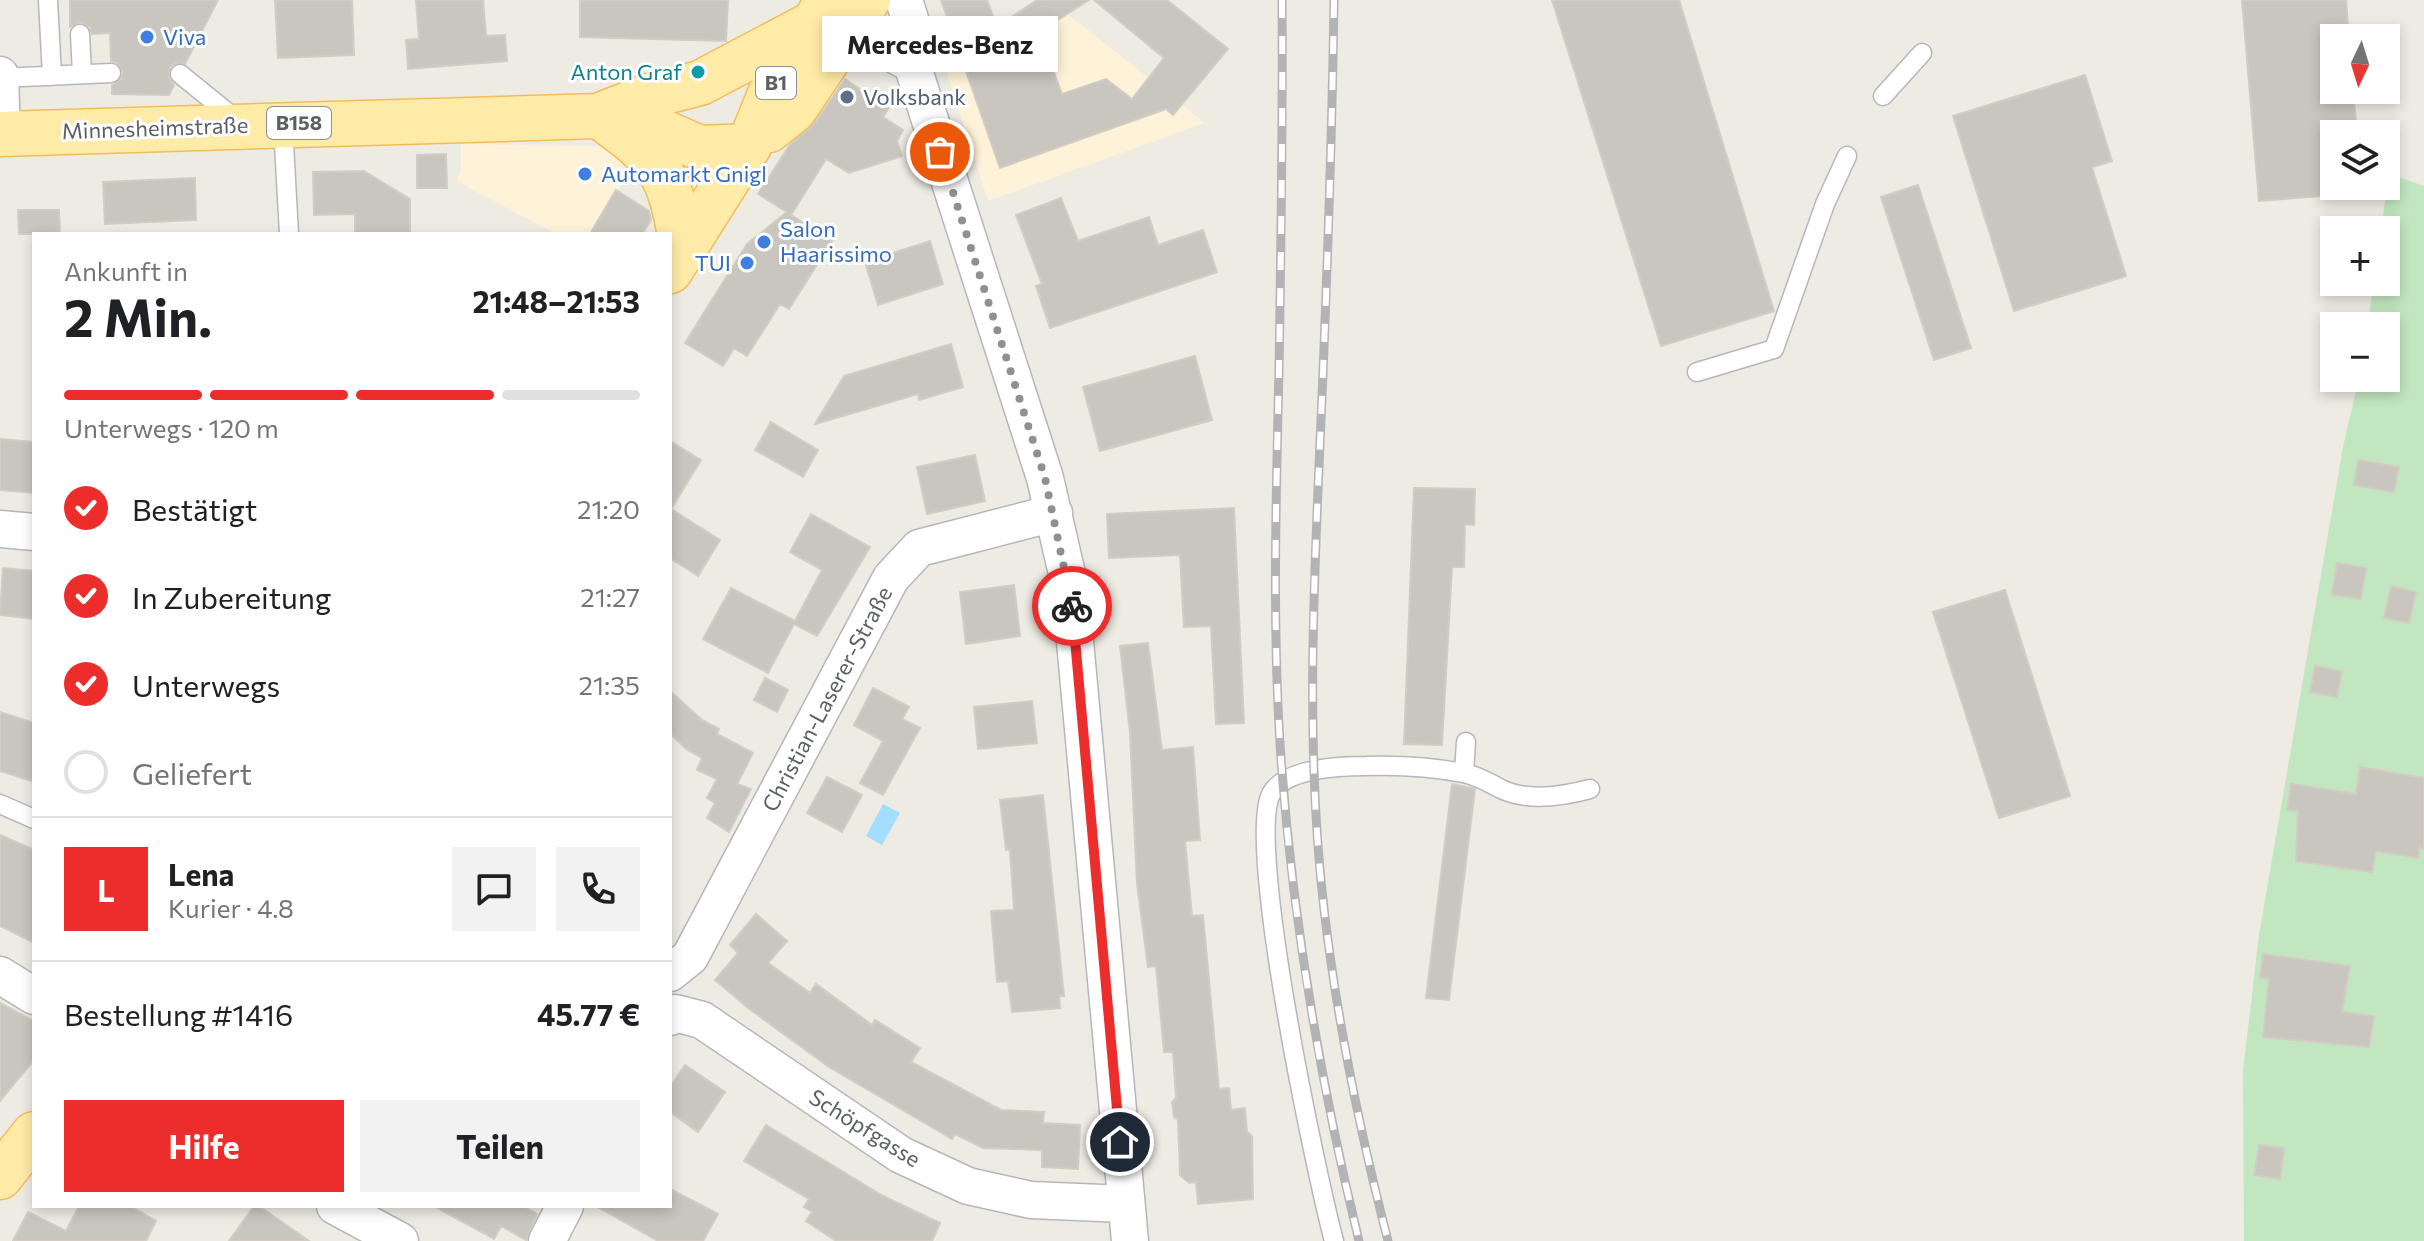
<!DOCTYPE html>
<html lang="de">
<meta charset="utf-8">
<style>
body{margin:0;font-family:Commissioner,sans-serif;background:#f2f2f2;color:#202124;height:100vh;display:flex;flex-direction:column;font-size:30px;white-space:nowrap}
*{box-sizing:border-box;margin:0}
p{font-size:26px;color:#757577}
.icon{flex:none;width:44px;height:44px;fill:none;stroke:currentColor;stroke-width:2;stroke-linecap:round;stroke-linejoin:round}
.map{position:relative;flex:1;overflow:hidden}
.panel{position:absolute;left:32px;top:232px;width:640px;height:976px;display:flex;flex-direction:column;background:#fff;border-radius:0px;box-shadow:0 4px 12px #0003}
.panel>*{flex:none}
.needle{width:52px;rotate:184deg}
.buttons{position:absolute;left:2320px;top:24px;display:grid;gap:16px}
.buttons a{display:grid;place-items:center;width:80px;height:80px;border-radius:0px;background:#fff;box-shadow:0 4px 12px #0003;font-size:40px}
.pin{position:absolute;display:grid;place-items:center;width:68px;height:68px;color:#fff;margin:-34px;border:4px solid #fff;border-radius:50%;box-shadow:0 2px 8px #0007}
.courier{position:absolute;display:grid;place-items:center;width:80px;height:80px;margin:-40px;border:6px solid #ec2d2c;border-radius:50%;background:#fff;color:#222;box-shadow:0 2px 10px #0007}
.bubble{position:absolute;height:56px;border-radius:0px;background:#fff;box-shadow:0 4px 12px #0003;font-size:26px;font-weight:700;line-height:56px;text-align:center}
.headline em{font-style:normal;font-weight:700}
.headline div{display:flex;flex-direction:column-reverse}
.headline{display:flex;align-items:center;justify-content:space-between;height:136px;padding:0 32px}
h1{font-size:52px;font-weight:700;line-height:60px}
.bar{display:grid;grid-template-columns:repeat(4,1fr);gap:12px 8px;align-content:center;height:96px;padding:0 32px}
.bar i{height:10px;border-radius:6px;background:#e0e0e0}
.bar .on{background:#ec2d2c}
.bar p{grid-column:span 4}
.line{display:flex;align-items:center;gap:20px;padding:0 32px;border-top:2px solid #e0e0e0}
.line div{flex:1}
.round{display:grid;place-items:center;flex:none;width:84px;height:84px;border-radius:0px;background:#f2f2f2}
ol{padding:0 32px;list-style:none}
li{display:flex;align-items:center;gap:24px;height:88px}
li p{margin-inline-start:auto}
li .icon{padding:8px;border-radius:50%;background:#ec2d2c;color:#fff;stroke-width:4}
li:last-child{color:#757577}
li i{width:44px;height:44px;border:4px solid #e0e0e0;border-radius:50%}
.action{display:flex;gap:16px;margin-top:auto;padding:16px 32px}
.action a{flex:1;height:92px;border-radius:0px;background:#ec2d2c;color:#fff;font-size:32px;font-weight:700;line-height:92px;text-align:center}
.action a+a{background:#f2f2f2;color:#202124}
.map>svg:first-child{display:block}
.commercial{fill:#fef3d8}
.green{fill:#c2e6bf}
.water{fill:#a3ddff}
.building{fill:#c9c6c0;stroke:#d3ccc2;stroke-width:2}
.lines{fill:none;stroke-linecap:round;stroke-linejoin:round}
.service-casing{stroke:#b4b7bb;stroke-width:21}
.minor-casing{stroke:#b4b7bb;stroke-width:39}
.primary-casing{stroke:#f3bc57;stroke-width:47}
.service{stroke:#fff;stroke-width:18}
.minor{stroke:#fff;stroke-width:36}
.primary{stroke:#ffeba8;stroke-width:44}
.rail-casing{stroke:#b2b3b4;stroke-width:9}
.rail{stroke:#fff;stroke-width:6;stroke-dasharray:18;stroke-linecap:butt}
.done{stroke:#8e9190;stroke-width:8;stroke-dasharray:0 14.4}
.route{stroke:#ec2d2c;stroke-width:10}
.shop-dot{fill:#3f7fe0;stroke:#fff;stroke-width:3}
.culture-dot{fill:#0f9aa8;stroke:#fff;stroke-width:3}
.service-dot{fill:#5c6f8a;stroke:#fff;stroke-width:3}
.labels{text-anchor:middle;stroke-width:6;stroke-linejoin:round;paint-order:stroke}
.shield{fill:#fff;stroke:#8c9092;stroke-width:2}
.shield-label{font-size:20px;font-weight:bold;fill:#5b6064}
.shop-label{font-size:22px;fill:#366cbe;stroke:#fff;text-anchor:start}
.culture-label{font-size:22px;fill:#0d838f;stroke:#fff;text-anchor:end}
.service-label{font-size:22px;fill:#4e5e75;stroke:#fff;text-anchor:start}
.street-label{font-size:22px;fill:#5b6064;stroke:#fff}
</style>
<div class="map">
<svg width="2424" height="1241" viewBox="0 0 2424 1241">
<rect width="100%" height="100%" fill="#eeebe3"/>
<path class="commercial" d="M1037 0H1050L1205 123 988 201 940 52 999 25Z
M461 144 598 146 635 165 589 234H556L456 181 461 169Z"/>
<path class="green" d="M2389 174 2424 186V1241H2244L2243 1071 2259 935 2343 447 2359 378H2386V326H2367L2374 282H2386V230H2381Z"/>
<path class="water" d="M883 804 900 813 882 845 866 836Z"/>
<path class="building" d="M70 0H218L185 64 176 63 170 67 169 78 174 85 169 95 112 94V85L121 79 123 72 117 63 111 61 110 33 92 34 90 27 80 22 70 27Z
M275 0H352L354 55 278 58Z
M416 0H483L486 36 505 35 507 61 408 69 406 40 419 39Z
M580 0H728L726 41 580 37Z
M941 0H987L997 27 1037 0H1089L1039 32 1062 94 1106 79 1132 99 1164 58 1094 0H1167L1228 49 1173 115 1166 109 1000 168Z
M1552 0H1679L1774 311 1661 346Z
M2242 0H2346L2349 38H2334V90H2353L2357 134H2334V195L2259 201Z
M2085 75 2112 161 2092 167 2126 276 2014 311 1953 116Z
M845 79 889 108 883 117 903 130 897 141 902 156 849 173 826 159 791 215 832 241 789 309 780 304 747 356 734 348 723 366 685 343 747 244 787 212 758 194 789 146 814 124Z
M446 154 447 188H417V155Z
M364 171 410 199V234H355V214L314 215 313 172Z
M195 178 196 220 105 224 103 182Z
M1918 185 1971 348 1934 360 1881 197Z
M616 190 649 211 651 220 642 234H590Z
M1061 198 1078 241 1149 217 1158 245 1203 230 1217 272 1050 328 1036 286 1042 284 1016 215Z
M18 210H59L60 234H19Z
M930 241 943 284 878 305 865 262Z
M951 344 963 387 919 400 918 394 815 424 844 376Z
M1195 356 1212 420 1100 451 1083 387Z
M771 422 818 450 803 477 755 450Z
M0 439 34 442V493L0 490Z
M670 441 701 460 671 509 720 540 698 576 670 558Z
M975 455 985 501 927 514 917 467Z
M2358 460 2399 467 2394 492 2354 485Z
M1414 488 1475 489 1474 525 1465 524 1464 567H1452L1442 745 1404 744Z
M1234 508 1244 723 1216 724 1211 626 1184 627 1180 555 1109 558 1107 514Z
M811 514 870 547 817 636 794 624 768 673 703 639 731 588 795 621 822 570 790 552Z
M2337 563 2366 568 2361 599 2332 595Z
M3 568 34 571V619L0 615Z
M1014 585 1020 636 966 644 960 592Z
M2391 586 2416 592 2409 623 2384 618Z
M2005 590 2070 796 1999 818 1933 612Z
M1148 643 1162 750 1193 747 1200 840 1185 841 1192 916 1203 915 1219 1089 1229 1088 1231 1110 1245 1108 1247 1132 1252 1136 1253 1199 1198 1204 1196 1182 1189 1183 1180 1175 1178 1120 1174 1117 1172 1102 1176 1098 1173 1052H1164L1156 966 1148 967 1137 884 1130 733 1120 646Z
M2315 666 2342 671 2337 697 2310 692Z
M765 678 788 690 777 712 754 700Z
M873 688 909 707 902 719 920 728 883 795 860 783 883 741 854 725Z
M670 691 702 720 719 729 717 734 753 753 737 784 751 789 729 832 707 818 715 803 707 798 717 779 697 770 702 758 686 749 670 733Z
M1032 701 1037 743 978 749 974 707Z
M0 712 34 723V782L0 771Z
M2360 767 2424 778V849L2419 848 2418 858 2376 851 2372 872 2296 861 2298 811 2287 810 2291 784 2356 794Z
M827 777 862 795 842 832 807 813Z
M1452 784 1475 789 1449 1000 1426 998Z
M1043 795 1064 996H1059L1060 1008 1012 1012 1008 981 997 982 991 911 1014 910 1010 850H1006L1000 800Z
M0 835 34 850V943L0 926Z
M756 914 787 941 768 963 810 993 816 984 872 1025 875 1020 920 1048 911 1062 1001 1110 1044 1112 1043 1123 1080 1125 1078 1169 1042 1167V1150L983 1148 955 1134 952 1139 829 1067 748 1008 715 980 738 953 730 945Z
M2263 954 2350 966 2342 1012 2374 1016 2369 1047 2263 1037 2269 979 2260 978Z
M0 1003 34 1021V1060L0 1101Z
M685 1065 725 1092 698 1132 670 1112V1087Z
M766 1125 883 1196 940 1223 932 1241H836L806 1221 812 1212 804 1207 809 1199 744 1161Z
M2259 1145 2284 1148 2280 1179 2254 1175Z
M670 1189 718 1214 703 1241H658L596 1206H670Z
M79 1206H130L156 1221 146 1241H13L28 1212 66 1231Z
M254 1206H259L309 1241H229Z
M434 1206H523L537 1214 526 1240 501 1226 494 1239Z"/>
<g class="lines">
<g class="service-casing">
<path id="service" d="M48 0 52 76
M80 34 82 74
M180 74 238 121
M0 78 111 73
M1883 96 1922 53
M283 126 289 234
M1697 372 1774 349 1825 204 1847 156
M1464 773 1466 742
M0 804 34 819
M1334 1241C1316 1173 1246 845 1271 794 1285 768 1341 766 1366 766 1397 765 1432 767 1463 773 1476 775 1490 783 1501 789 1528 802 1564 796 1590 789"/>
</g>
<g class="minor-casing">
<path id="minor" d="M904 0 915 35 912 64 1045 478 1070 587 1130 1241
M848 30 912 64
M0 75 2 134
M0 529 34 532
M670 973 690 957 891 578 919 548 1054 513
M0 975 34 996
M670 1017 675 1013 702 1020 901 1155 968 1186 1031 1200 1125 1204
M335 1206 400 1241
M547 1241 565 1206"/>
</g>
<g class="primary-casing">
<path id="primary" d="M598 116 649 96 700 83 808 26
M607 122C668 166 669 178 683 250
M769 130 794 110 868 0
M0 134 598 116 647 125 700 148 749 146
M670 271 749 146 770 94 828 0
M0 1177 34 1134"/>
</g>
<use href="#service" class="service"/>
<use href="#minor" class="minor"/>
<use href="#primary" class="primary"/>
<g class="rail-casing">
<path id="rail" d="M1282 0C1283 123 1281 247 1279 370 1276 499 1272 630 1281 759 1293 923 1320 1081 1359 1241
M1334 0C1332 140 1327 280 1321 420 1314 581 1305 748 1324 909 1337 1020 1360 1132 1388 1241"/>
</g>
<use href="#rail" class="rail"/>
</g>
<g class="lines">
<path class="done" d="M940 152 1045 478 1072 606"/>
<path class="route" d="M1072 606 1120 1142"/>
</g>
<g class="shop-dot">
<circle cx="147" cy="37" r="8"/>
<circle cx="585" cy="174" r="8"/>
<circle cx="764" cy="242" r="8"/>
<circle cx="747" cy="263" r="8"/>
</g>
<circle class="culture-dot" cx="698" cy="72" r="8"/>
<circle class="service-dot" cx="847" cy="97" r="8"/>
<g class="labels">
<g class="shield">
<rect x="756" y="67" width="40" height="32" rx="6"/>
<rect x="267" y="107" width="64" height="32" rx="6"/>
</g>
<g class="shield-label">
<text x="776" y="90">B1</text>
<text x="299" y="130">B158</text>
</g>
<g class="shop-label">
<text x="163" y="45">Viva</text>
<text x="601" y="182">Automarkt Gnigl</text>
<text x="780" y="237">Salon<tspan x="780" dy="25">Haarissimo</tspan></text>
<text x="731" y="271" text-anchor="end">TUI</text>
</g>
<g class="culture-label">
<text x="682" y="80">Anton Graf</text>
</g>
<g class="service-label">
<text x="863" y="105">Volksbank</text>
</g>
<g class="street-label">
<text transform="translate(155 128) rotate(-2)" y="8">Minnesheimstraße</text>
<text transform="translate(827 699) rotate(-62)" y="8">Christian-Laserer-Straße</text>
<text transform="translate(865 1128) rotate(32)" y="8">Schöpfgasse</text>
</g>
</g>
</svg>
<div class="buttons">
<a><svg class="needle" viewBox="-14 -14 28 28"><path d="M0-13l5 13h-10z" fill="#e53935"/><path d="M0 13l5-13h-10z" fill="#757577"/></svg></a>
<a><svg class="icon" aria-label="layers" viewBox="0 0 24 24"><path d="M12 4l9 5-9 5-9-5zM3 14l9 5 9-5"/></svg></a>
<a>+</a>
<a>−</a>
</div>
<div class="pin" style="left:940px;top:152px;background:#ea580c"><svg class="icon" aria-label="bag" viewBox="0 0 24 24"><path d="M5 8h14l-1 12H6zM9 8a3 3 0 0 1 6 0"/></svg></div>
<div class="pin" style="left:1120px;top:1142px;background:#1f2937"><svg class="icon" aria-label="home" viewBox="0 0 24 24"><path d="M3 11l9-7 9 7M6 9v11h12V9"/></svg></div>
<div class="courier" style="left:1072px;top:606px"><svg class="icon" aria-label="bike" viewBox="0 0 24 24"><circle cx="6" cy="16" r="4"/><circle cx="18" cy="16" r="4"/><path d="M6 16l4-8h5l3 8M10 8l3 8H6M13 5h3"/></svg></div>
<div class="bubble" style="left:822px;top:16px;width:236px">Mercedes-Benz</div>
<section class="panel">
<div class="headline"><div><h1>2 Min.</h1><p>Ankunft in</p></div><em>21:48–21:53</em></div>
<div class="bar"><i class="on"></i><i class="on"></i><i class="on"></i><i></i><p>Unterwegs · 120 m</p></div>
<ol>
<li><svg class="icon" aria-label="check" viewBox="0 0 24 24"><path d="M5 12l5 5 9-10"/></svg>Bestätigt<p>21:20</p></li>
<li><svg class="icon" aria-label="check" viewBox="0 0 24 24"><path d="M5 12l5 5 9-10"/></svg>In Zubereitung<p>21:27</p></li>
<li><svg class="icon" aria-label="check" viewBox="0 0 24 24"><path d="M5 12l5 5 9-10"/></svg>Unterwegs<p>21:35</p></li>
<li><i></i>Geliefert</li>
</ol>
<div class="line" style="height:144px"><b class="round" style="background:#ec2d2c;color:#fff">L</b><div><b>Lena</b><p>Kurier · 4.8</p></div><a class="round"><svg class="icon" aria-label="chat" viewBox="0 0 24 24"><path d="M4 5h16v11H9l-5 4z"/></svg></a><a class="round"><svg class="icon" aria-label="phone" viewBox="0 0 24 24"><path d="M5 4h4l2 5-3 2q2 4 5 5l2-3 5 2v4C11 20 4 13 5 4z"/></svg></a></div>
<div class="line" style="height:104px"><div>Bestellung #1416</div><b>45.77 €</b></div>
<div class="action"><a>Hilfe</a><a>Teilen</a></div>
</section>
</div>
